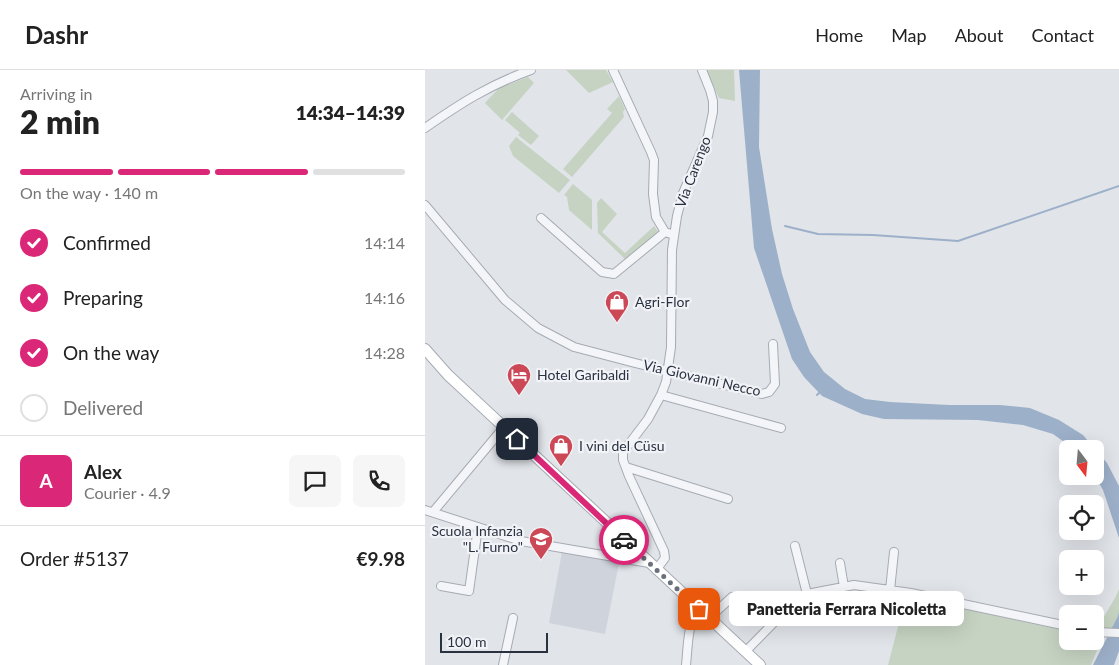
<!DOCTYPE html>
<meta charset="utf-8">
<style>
body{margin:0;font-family:Lato,sans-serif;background:#f6f6f6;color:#222;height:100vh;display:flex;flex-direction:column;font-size:19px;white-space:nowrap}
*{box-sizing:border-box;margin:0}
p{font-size:16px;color:#767676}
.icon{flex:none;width:28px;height:28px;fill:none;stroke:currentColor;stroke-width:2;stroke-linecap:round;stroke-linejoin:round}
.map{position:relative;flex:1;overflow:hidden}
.sheet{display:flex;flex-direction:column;background:#fff;width:425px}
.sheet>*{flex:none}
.needle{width:32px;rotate:164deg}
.tools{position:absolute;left:634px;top:370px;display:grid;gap:10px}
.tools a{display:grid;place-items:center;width:45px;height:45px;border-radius:8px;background:#fff;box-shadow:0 5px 20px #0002;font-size:25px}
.scale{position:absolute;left:15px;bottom:12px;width:108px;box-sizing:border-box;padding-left:5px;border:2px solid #2a3141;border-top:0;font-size:14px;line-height:18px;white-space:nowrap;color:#2a3141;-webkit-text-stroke:4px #f1f3f7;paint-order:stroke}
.pin{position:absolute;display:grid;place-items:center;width:42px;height:42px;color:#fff;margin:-21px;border-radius:10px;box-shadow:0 2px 8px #0006}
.courier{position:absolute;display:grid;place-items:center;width:50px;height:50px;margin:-25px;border:4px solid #db2777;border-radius:50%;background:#fff;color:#222;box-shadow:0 1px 6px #0007}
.bubble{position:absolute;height:35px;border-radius:8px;background:#fff;box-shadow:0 5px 20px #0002;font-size:16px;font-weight:800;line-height:35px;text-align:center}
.summary em{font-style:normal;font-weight:800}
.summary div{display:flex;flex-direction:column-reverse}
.summary{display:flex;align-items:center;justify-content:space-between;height:85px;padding:0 20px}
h1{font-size:32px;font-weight:800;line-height:38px}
.bar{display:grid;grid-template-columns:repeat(4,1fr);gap:8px 5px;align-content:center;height:60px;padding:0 20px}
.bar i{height:6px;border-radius:4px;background:#e0e0e0}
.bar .active{background:#db2777}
.bar p{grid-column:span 4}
.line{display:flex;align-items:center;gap:12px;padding:0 20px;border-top:1px solid #e0e0e0}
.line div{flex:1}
.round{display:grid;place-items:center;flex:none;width:52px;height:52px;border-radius:8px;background:#f6f6f6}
ol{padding:0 20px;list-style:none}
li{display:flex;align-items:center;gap:15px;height:55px}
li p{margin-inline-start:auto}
li .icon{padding:5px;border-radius:50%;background:#db2777;color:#fff;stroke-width:4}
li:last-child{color:#767676}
li i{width:28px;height:28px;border:2px solid #e0e0e0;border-radius:50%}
header{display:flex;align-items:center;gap:30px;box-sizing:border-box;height:70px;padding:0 25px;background:#fff;border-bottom:1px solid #e0e0e0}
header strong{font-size:24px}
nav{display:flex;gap:28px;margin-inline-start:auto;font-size:18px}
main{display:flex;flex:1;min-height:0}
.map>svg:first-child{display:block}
.built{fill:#cfd3db}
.green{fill:#c6d3c2}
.water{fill:#9db0c9}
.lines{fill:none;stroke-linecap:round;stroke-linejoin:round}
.stream{stroke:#9db0c9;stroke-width:2}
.minor-casing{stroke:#a6abb3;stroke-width:10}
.secondary-casing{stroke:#a6abb3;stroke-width:12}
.minor{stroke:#f4f5f8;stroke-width:8}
.secondary{stroke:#fff;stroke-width:10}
.done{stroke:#6a707c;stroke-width:5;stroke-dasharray:0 9}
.route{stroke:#db2777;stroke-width:6}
.labels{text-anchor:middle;stroke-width:4.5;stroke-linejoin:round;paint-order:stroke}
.street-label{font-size:14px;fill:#2a3141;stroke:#f1f3f7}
.poi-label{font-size:14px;fill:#2a3141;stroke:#f1f3f7;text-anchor:start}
</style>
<header>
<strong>Dashr</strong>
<nav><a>Home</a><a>Map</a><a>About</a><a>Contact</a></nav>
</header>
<main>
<section class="sheet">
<div class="summary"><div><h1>2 min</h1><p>Arriving in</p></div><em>14:34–14:39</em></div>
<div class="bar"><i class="active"></i><i class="active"></i><i class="active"></i><i></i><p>On the way · 140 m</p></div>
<ol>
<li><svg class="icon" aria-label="check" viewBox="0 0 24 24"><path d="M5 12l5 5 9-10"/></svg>Confirmed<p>14:14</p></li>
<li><svg class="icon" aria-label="check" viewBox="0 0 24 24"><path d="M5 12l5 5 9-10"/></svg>Preparing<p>14:16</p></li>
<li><svg class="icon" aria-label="check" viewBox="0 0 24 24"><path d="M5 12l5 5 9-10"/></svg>On the way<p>14:28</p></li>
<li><i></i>Delivered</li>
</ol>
<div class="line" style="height:90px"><b class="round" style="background:#db2777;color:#fff">A</b><div><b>Alex</b><p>Courier · 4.9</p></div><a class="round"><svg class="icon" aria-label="chat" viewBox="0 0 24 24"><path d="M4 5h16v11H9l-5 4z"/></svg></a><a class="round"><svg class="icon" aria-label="phone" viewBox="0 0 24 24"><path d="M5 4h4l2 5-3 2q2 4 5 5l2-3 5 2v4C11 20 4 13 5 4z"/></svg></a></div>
<div class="line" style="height:65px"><div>Order #5137</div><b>€9.98</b></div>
</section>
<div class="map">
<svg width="694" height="595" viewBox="0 0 694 595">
<rect width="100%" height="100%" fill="#e1e4e9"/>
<path class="built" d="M137 482 194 493 180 564 124 553Z"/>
<path class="green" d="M141 0H181L188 12 164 23Z
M281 0H309L310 31 294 28Z
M103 7 109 13 77 50 60 33 74 18Z
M194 26 200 39 198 42 199 47 147 107 138 99 187 43 182 39Z
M87 42 114 66 106 75 93 65 95 63 80 50Z
M91 67 145 110 134 123 88 86 84 76Z
M148 114 167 130V160L144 140 142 127 139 125Z
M176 128 192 144 177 162 200 183 229 156 234 163 201 190 173 163 172 133Z
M694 519V546L686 561 674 559C675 550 690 531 694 519Z
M481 526 642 561V571H670V569L676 571 666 595H463Z"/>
<path class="water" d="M314 0H335L334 77 347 159 357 204 368 239 385 282 399 302 420 319 440 329 465 332 524 335H575L605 338 634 350 658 365 670 379H649L628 364 598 355 553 350 459 349 437 344 397 326 379 307 367 289 329 178Z
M670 379 682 393 694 416V468L678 420 670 406Z
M694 542V581L689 595H668L693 546Z"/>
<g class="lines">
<path class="stream" d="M360 156 393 164 448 165 533 171 694 116
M392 325 396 321"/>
<g class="minor-casing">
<path id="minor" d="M188 0 226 82 229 90 228 124 231 147 240 162 249 165
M0 58C36 33 64 15 106 0
M0 135 80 230 113 258 149 277 210 293 337 324 344 322 350 314 348 274
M116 148 177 202 189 204 240 162
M236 325 356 358
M201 397 303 429
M0 440 96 471 224 493
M8 442 79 357
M370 476 382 524
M415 493 419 517
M231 500 240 488 239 481 204 406 198 390V382L223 349 236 325 241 312 246 277 247 180 252 146 258 123 283 66 288 42V31L285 20 277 0
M16 516 44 521 53 457
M465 520 469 482
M284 548 307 527
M670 562 694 563
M320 582 369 532 382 524 429 515 486 523 642 556
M78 595 88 548
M261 595C263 578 262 553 274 539"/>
</g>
<g class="secondary-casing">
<path id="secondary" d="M0 279 23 305 335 595"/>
</g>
<use href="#minor" class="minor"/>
<use href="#secondary" class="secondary"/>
</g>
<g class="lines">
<path class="done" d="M199 470 274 539"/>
<path class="route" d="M92 369 199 470"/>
</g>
<defs>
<g id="shop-pin" transform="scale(1.25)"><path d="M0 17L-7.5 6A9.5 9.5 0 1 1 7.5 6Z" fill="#cc4857" stroke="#f1f3f7"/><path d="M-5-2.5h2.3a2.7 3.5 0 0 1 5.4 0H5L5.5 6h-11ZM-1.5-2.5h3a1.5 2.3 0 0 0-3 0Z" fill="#fff"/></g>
<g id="hotel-pin" transform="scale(1.25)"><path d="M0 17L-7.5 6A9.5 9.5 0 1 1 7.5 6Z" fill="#cc4857" stroke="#f1f3f7"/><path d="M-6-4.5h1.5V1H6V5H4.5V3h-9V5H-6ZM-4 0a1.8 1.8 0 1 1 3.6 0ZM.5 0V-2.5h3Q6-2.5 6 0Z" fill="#fff"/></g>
<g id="school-pin" transform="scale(1.25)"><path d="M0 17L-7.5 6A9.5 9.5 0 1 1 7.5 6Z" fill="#cc4857" stroke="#f1f3f7"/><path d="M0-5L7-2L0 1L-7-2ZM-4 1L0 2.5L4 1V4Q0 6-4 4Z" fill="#fff"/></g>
</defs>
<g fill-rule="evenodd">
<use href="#shop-pin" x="192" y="232"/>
<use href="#hotel-pin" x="94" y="305"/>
<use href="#shop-pin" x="136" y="376"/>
<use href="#school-pin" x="116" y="469"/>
</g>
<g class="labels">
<g class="street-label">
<text transform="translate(268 102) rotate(-69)" y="5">Via Carengo</text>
<text transform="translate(277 308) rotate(13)" y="5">Via Giovanni Necco</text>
</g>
<g class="poi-label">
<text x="210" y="237">Agri-Flor</text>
<text x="112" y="310">Hotel Garibaldi</text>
<text x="154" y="381">I vini del Cüsu</text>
<text x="98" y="466" text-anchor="end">Scuola Infanzia<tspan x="98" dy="16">"L. Furno"</tspan></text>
</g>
</g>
</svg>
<div class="tools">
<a><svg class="needle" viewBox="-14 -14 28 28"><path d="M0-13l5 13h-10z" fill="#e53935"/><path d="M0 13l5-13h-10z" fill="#767676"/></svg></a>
<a><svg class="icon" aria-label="locate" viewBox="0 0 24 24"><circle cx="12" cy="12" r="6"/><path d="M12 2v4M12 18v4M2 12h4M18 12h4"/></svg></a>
<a>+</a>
<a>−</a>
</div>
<div class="scale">100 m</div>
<div class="pin" style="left:274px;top:539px;background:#ea580c"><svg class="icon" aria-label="bag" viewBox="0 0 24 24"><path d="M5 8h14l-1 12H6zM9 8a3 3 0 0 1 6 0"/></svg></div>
<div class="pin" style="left:92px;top:369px;background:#1f2937"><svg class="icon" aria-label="home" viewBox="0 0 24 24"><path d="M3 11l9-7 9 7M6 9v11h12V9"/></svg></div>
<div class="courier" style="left:199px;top:470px"><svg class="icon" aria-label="car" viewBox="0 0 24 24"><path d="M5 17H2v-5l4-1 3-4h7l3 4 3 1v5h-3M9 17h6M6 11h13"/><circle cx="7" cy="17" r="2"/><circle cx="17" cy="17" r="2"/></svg></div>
<div class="bubble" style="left:304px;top:521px;width:235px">Panetteria Ferrara Nicoletta</div>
</div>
</main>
